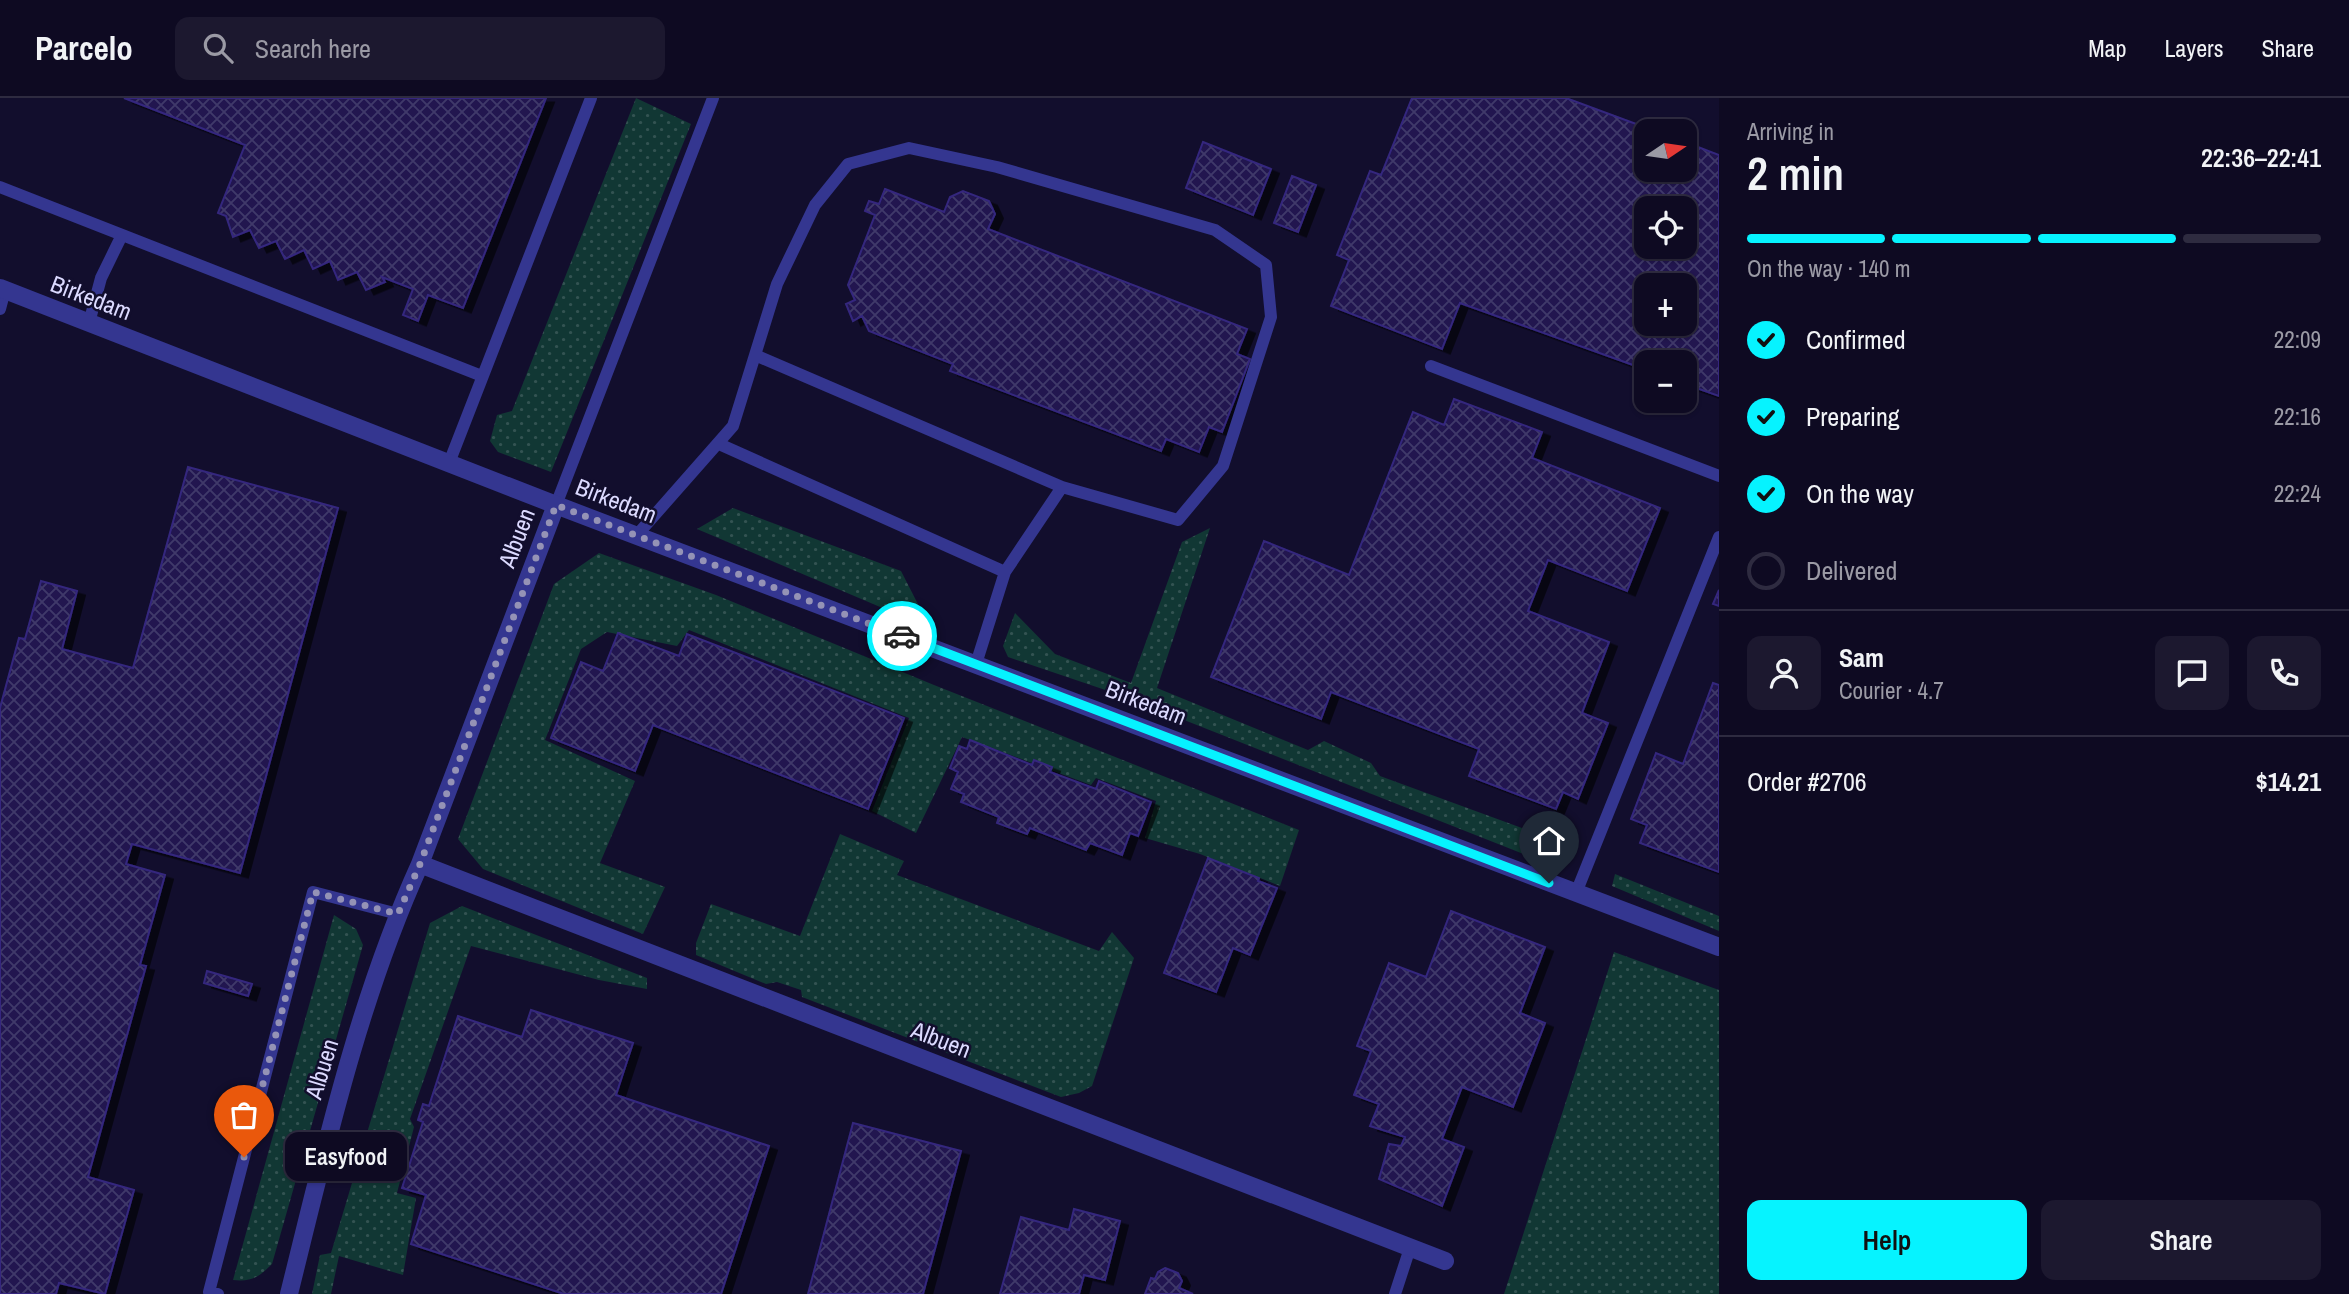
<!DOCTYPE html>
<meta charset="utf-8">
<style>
body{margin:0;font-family:"Archivo Narrow",sans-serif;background:#1c182f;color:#f1f3f6;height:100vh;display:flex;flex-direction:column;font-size:26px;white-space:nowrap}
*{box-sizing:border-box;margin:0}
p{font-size:23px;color:#9b9aa5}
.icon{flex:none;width:38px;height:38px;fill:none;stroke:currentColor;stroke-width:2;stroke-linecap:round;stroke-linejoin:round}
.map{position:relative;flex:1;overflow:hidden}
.side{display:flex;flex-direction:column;background:#0e0a22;width:630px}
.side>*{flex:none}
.needle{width:46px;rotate:77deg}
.fabs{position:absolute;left:1634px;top:21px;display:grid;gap:14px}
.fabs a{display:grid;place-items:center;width:63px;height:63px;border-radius:14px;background:#0e0a22;box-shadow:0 2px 5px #0004,0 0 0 2px #2e2b40;font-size:35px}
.pin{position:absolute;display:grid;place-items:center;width:60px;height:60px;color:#fff;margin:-72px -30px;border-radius:50% 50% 50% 0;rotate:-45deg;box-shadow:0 0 7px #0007}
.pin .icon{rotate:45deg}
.courier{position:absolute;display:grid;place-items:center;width:70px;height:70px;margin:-35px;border:5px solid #06f3ff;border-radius:50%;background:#fff;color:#222;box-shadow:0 2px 9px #0007}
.bubble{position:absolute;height:49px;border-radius:14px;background:#0e0a22;box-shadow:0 2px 5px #0004,0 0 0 2px #2e2b40;font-size:23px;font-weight:600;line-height:49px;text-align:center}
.headline em{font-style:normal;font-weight:600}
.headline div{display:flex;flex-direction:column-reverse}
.headline{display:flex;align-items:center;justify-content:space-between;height:119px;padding:0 28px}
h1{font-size:46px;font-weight:600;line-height:52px}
.bar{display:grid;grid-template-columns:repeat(4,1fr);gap:10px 7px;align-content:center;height:84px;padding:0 28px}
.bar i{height:9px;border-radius:5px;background:#2e2b40}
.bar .active{background:#06f3ff}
.bar p{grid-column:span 4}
.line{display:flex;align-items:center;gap:18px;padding:0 28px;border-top:2px solid #2e2b40}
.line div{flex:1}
.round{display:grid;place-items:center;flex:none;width:74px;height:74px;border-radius:14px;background:#1c182f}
ol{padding:0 28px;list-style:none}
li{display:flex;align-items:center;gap:21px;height:77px}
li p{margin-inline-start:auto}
li .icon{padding:7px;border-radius:50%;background:#06f3ff;color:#111;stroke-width:4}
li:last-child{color:#9b9aa5}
li i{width:38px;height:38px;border:4px solid #2e2b40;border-radius:50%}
.cta{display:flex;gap:14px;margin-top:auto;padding:14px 28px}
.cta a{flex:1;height:80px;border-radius:14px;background:#06f3ff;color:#111;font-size:28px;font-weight:600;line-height:80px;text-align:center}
.cta a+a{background:#1c182f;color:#f1f3f6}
header{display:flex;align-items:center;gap:42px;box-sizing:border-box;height:98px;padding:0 35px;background:#0e0a22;border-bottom:2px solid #2e2b40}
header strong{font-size:33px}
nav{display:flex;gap:38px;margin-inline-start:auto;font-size:24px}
.search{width:490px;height:63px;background:#1c182f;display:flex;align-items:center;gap:18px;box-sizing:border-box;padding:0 24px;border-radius:14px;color:#9b9aa5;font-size:26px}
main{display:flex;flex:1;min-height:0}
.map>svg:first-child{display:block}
.green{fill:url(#green-dots)}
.building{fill:url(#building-cross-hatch);stroke:#34287e;stroke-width:2;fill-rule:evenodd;filter:url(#shadow)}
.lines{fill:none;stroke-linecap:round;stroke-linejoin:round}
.service{stroke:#343690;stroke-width:12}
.minor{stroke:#343690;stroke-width:18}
.done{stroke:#9593b6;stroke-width:7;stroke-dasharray:0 12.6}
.route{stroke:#06f3ff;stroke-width:9}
.labels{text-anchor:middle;stroke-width:5;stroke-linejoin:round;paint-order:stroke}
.street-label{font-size:24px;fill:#dcdaff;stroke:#120e2d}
</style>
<header>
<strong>Parcelo</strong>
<div class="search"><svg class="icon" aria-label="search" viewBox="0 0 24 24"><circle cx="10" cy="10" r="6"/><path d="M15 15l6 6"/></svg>Search here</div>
<nav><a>Map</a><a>Layers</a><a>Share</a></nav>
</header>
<main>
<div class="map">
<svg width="1719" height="1196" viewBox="0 0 1719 1196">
<defs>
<pattern id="green-dots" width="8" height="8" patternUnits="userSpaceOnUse" patternTransform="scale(1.75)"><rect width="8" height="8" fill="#113734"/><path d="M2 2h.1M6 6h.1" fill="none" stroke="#335352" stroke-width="1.8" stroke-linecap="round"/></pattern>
<pattern id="building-cross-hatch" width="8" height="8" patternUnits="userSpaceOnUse" patternTransform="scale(1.75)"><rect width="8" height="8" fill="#201850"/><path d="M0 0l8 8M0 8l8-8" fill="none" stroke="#40396a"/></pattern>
<filter id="shadow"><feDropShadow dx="8" dy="4.5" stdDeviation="0" flood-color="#0009"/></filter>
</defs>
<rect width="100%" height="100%" fill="#120e2d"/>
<path class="green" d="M636 0 691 26 551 374 498 354 490 343 497 317 512 313Z
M733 410 901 473 922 514 913 523 697 431Z
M1210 430 1157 590 1308 652 1324 643 1371 665 1380 678 1549 740 1560 752 1544 764 1126 599 1008 559 1003 548 1015 515 1055 556 1131 585 1182 444Z
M599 455 716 497 934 587 1299 732 1280 788 1200 756 1145 740 1156 703 1096 680 1091 687 962 639 916 735 872 713 909 620 689 532 677 548 607 534 581 551 545 642 635 683 600 765 665 789 643 836 483 771 458 741 554 486Z
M840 736 904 763 897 777 1099 853 1112 834 1134 860 1092 988 1079 995 1061 999 802 899 801 892 777 884 766 886 696 857V845L711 806 800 838Z
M1615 776 1719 818V833L1612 788Z
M462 808 647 880V891L599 882 471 848 410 1021 414 1029 397 1095 416 1100 403 1177 339 1158 331 1196H312L320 1157 331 1155 430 825Z
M334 817 356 831 363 847 272 1166C259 1179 252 1184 233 1182Z
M1614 854 1719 892V1196H1504Z"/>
<path class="building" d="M124 0H546L463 210 428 197 418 223 403 217 413 191 382 179 385 184 366 192 357 174 338 182 330 163 313 171 304 152 285 161 276 143 259 150 250 132 233 139 226 118 218 115 245 47Z
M1412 0H1566L1655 33H1647V72H1685V44L1719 57V298L1685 286V264H1647V272L1460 205 1442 251 1331 208 1349 162 1337 157 1370 73 1381 77ZM1647 110H1685V149H1647ZM1647 187H1685V226H1647Z
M1203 44 1271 71 1253 117 1186 90Z
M1292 78 1316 87 1298 134 1274 125Z
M885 91 944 114 950 99 963 93 989 103 995 116 988 131 1247 231 1237 256 1250 261 1222 334 1209 329 1199 354 1166 341 1161 353 950 273 953 266 869 233 862 218 853 223 846 206 855 202 848 187 875 117 865 113 869 103 879 106Z
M1454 301 1542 334 1532 360 1660 410 1627 493 1548 462 1528 513 1609 544 1582 615 1608 625 1578 701 1563 694 1556 711 1469 678 1479 651 1331 594 1321 621 1211 579 1264 443 1349 477 1413 314 1444 327Z
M188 369 338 410 240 775 132 746 126 766 165 777 140 867 146 868 88 1079 134 1092 105 1196 59 1185 56 1196H0V610L19 540 25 541 41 483 77 493 62 551 133 570Z
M1719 492V508L1713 506Z
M618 535 679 558 687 536 904 620 868 711 653 627 635 673 551 640 581 564 603 573Z
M1713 585 1719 587V774L1640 745 1647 727 1631 721 1656 655 1683 666Z
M970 642 1032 667 1034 662 1052 669 1050 674 1096 691 1099 683 1151 704 1138 738 1130 735 1122 757 1090 745 1086 752 1030 730 1027 736 997 725 999 719 961 704 964 696 951 691 958 674 950 670 959 648 967 651Z
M1208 760 1259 780 1258 783 1277 790 1250 857 1233 850 1216 894 1164 875Z
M1451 813 1545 849 1520 915 1545 925 1513 1009 1462 989 1442 1041 1464 1049 1442 1108 1379 1081 1389 1046 1401 1048 1405 1039 1370 1028 1379 1006 1354 997 1371 953 1357 948 1389 865 1426 879Z
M207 873 252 886 248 898 204 885Z
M531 912 633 945 616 997 769 1048 721 1196H564L411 1146 426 1097 402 1090 423 1024 418 1022 423 1006 429 1008 458 918 522 939Z
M853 1025 961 1053 923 1196H808Z
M1074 1111 1120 1123 1105 1182 1084 1177 1079 1196H1000L1021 1119 1069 1132Z
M1165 1170 1178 1175 1182 1183 1179 1190 1193 1196H1145L1151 1180 1155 1181 1158 1174Z"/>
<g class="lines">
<path class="service" d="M0 89 482 278
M0 211 5 192
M89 225 101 180 122 137
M755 257 1062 389
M1431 268 1719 378
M719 346 1005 474
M449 365 591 0
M556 407 713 0
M637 437 733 328 777 186 815 107 848 66 909 50 997 69 1215 132 1266 167 1271 219 1223 368 1178 422 1062 389 1005 474 976 566
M1576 795 1719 439
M218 1196 209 1194 313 794 398 816
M1395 1196 1410 1150"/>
<path class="minor" d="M0 190 556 407 1719 849
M420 766 1445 1163
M289 1196C325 1051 358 903 420 766L556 407"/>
</g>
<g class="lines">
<path class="done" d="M244 1059 313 794 398 816 420 766 556 407 902 538"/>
<path class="route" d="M902 538 1549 785"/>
</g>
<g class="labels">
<g class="street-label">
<text transform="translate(91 200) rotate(21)" y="8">Birkedam</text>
<text transform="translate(616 403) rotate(21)" y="8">Birkedam</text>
<text transform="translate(517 440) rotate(-69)" y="8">Albuen</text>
<text transform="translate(1146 605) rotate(21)" y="8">Birkedam</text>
<text transform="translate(941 942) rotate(21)" y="8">Albuen</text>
<text transform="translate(322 971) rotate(-73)" y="8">Albuen</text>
</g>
</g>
</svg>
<div class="fabs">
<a><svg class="needle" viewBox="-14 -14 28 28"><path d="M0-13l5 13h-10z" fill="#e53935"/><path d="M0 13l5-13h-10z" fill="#9b9aa5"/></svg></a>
<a><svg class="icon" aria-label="locate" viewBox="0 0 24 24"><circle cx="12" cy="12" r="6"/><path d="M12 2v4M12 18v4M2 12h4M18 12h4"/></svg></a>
<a>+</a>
<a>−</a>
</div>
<div class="pin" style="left:244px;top:1059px;background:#ea580c"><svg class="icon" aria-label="bag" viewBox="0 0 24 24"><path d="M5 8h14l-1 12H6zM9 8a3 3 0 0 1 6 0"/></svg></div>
<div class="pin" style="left:1549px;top:785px;background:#1f2937"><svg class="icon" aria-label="home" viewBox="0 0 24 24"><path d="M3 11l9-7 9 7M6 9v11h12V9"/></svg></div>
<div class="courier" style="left:902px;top:538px"><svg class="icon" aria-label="car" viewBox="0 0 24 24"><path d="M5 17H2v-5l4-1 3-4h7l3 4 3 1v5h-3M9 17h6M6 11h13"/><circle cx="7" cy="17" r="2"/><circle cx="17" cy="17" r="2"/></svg></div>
<div class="bubble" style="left:285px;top:1034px;width:122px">Easyfood</div>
</div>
<section class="side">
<div class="headline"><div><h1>2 min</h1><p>Arriving in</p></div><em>22:36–22:41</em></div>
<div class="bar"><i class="active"></i><i class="active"></i><i class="active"></i><i></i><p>On the way · 140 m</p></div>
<ol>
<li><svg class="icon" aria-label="check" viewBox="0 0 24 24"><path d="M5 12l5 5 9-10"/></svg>Confirmed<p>22:09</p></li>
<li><svg class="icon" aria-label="check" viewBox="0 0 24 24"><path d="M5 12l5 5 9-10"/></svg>Preparing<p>22:16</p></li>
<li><svg class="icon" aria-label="check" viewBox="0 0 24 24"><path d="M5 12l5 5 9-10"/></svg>On the way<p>22:24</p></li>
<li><i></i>Delivered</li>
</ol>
<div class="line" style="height:126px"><a class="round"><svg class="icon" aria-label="person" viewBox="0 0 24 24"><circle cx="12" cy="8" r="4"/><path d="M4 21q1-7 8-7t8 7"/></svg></a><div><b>Sam</b><p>Courier · 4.7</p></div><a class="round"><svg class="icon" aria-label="chat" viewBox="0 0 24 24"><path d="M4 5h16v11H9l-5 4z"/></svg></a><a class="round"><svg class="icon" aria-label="phone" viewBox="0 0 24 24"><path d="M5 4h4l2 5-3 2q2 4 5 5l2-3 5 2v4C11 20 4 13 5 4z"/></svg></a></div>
<div class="line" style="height:91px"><div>Order #2706</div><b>$14.21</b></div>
<div class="cta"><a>Help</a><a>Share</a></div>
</section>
</main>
